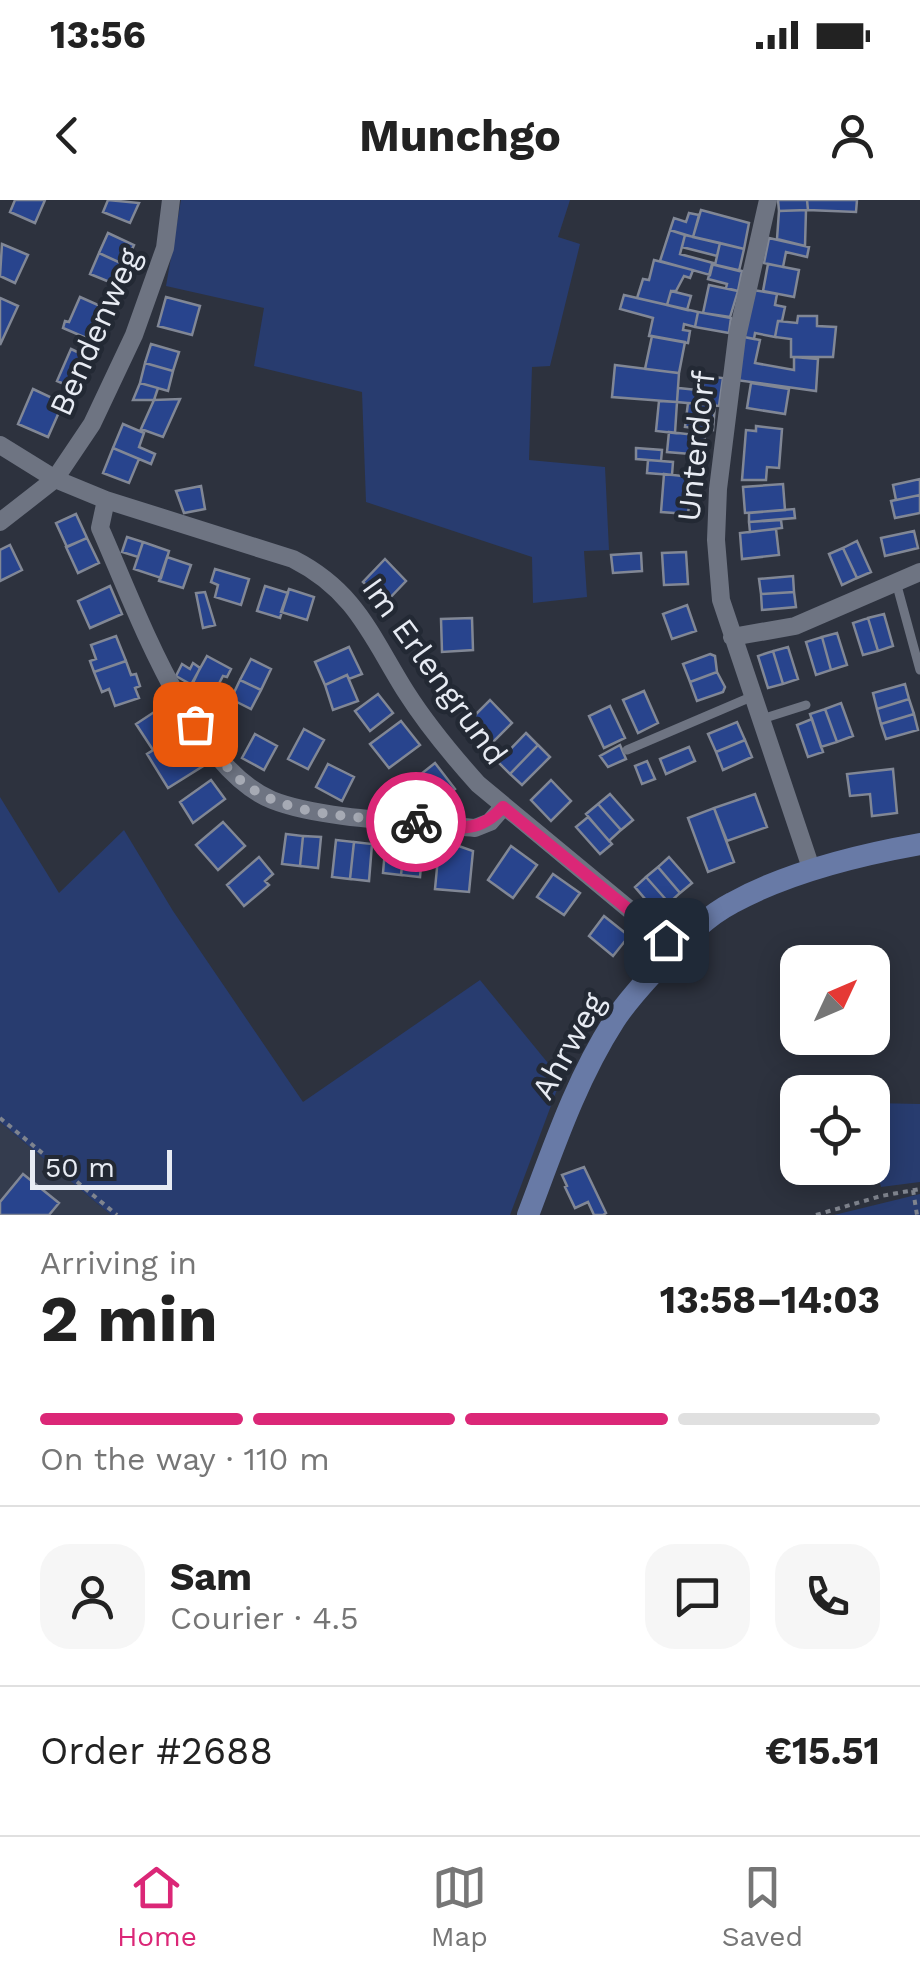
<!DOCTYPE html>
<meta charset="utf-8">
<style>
body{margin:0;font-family:"Work Sans",sans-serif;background:#f6f6f6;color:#222;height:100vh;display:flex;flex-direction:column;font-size:38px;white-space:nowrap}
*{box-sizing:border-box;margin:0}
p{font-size:32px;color:#767676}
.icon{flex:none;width:55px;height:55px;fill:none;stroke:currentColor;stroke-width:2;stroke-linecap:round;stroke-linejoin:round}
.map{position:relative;height:1015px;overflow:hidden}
.side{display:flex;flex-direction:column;background:#fff;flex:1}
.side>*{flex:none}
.needle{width:65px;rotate:46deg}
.tools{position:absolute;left:780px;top:745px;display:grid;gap:20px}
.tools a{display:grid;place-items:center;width:110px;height:110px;border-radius:20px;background:#fff;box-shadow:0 5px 25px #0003;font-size:50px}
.scale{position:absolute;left:30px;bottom:25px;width:142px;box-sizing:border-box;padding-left:10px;border:5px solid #e7ebf3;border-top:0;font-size:28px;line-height:35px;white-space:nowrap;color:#e7ebf3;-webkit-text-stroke:8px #232934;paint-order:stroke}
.pin{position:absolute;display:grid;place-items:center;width:85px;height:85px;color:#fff;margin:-42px;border-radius:20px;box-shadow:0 5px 15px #0006}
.courier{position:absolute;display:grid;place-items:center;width:100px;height:100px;margin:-50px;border:8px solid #db2777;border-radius:50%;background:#fff;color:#222;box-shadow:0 2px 12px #0007}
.summary em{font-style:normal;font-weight:700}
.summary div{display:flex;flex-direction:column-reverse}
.summary{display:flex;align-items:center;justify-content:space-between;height:170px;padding:0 40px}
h1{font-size:65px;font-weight:700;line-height:75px}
.bar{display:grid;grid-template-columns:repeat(4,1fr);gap:15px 10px;align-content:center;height:120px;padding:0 40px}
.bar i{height:12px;border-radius:8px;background:#e0e0e0}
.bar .on{background:#db2777}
.bar p{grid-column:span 4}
.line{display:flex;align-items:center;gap:25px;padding:0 40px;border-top:2px solid #e0e0e0}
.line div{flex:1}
.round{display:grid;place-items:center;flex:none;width:105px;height:105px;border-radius:30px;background:#f6f6f6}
.status{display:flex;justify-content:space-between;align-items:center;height:70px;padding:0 50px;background:#fff;direction:ltr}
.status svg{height:28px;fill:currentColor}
header{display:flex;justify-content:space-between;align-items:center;height:130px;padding:0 40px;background:#fff;font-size:45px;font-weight:700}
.dock{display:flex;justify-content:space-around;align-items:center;height:140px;border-top:2px solid #e0e0e0;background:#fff;font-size:28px;color:#767676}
.dock a{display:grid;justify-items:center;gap:5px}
.dock .on{color:#db2777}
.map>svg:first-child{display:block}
.built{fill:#343c4e}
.green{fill:#283c6f}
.building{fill:#28448d;stroke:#818795;stroke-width:2.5}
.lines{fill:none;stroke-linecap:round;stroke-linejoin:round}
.path{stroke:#7f848e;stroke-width:4;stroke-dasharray:5 5;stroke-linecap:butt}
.lane{stroke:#6e7482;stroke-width:9}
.street{stroke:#6e7482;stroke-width:18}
.secondary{stroke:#687aa6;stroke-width:22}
.done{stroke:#a6aab4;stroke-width:10;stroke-dasharray:0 18}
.route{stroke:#db2777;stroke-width:12}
.labels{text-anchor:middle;stroke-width:9;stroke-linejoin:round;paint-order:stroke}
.street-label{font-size:32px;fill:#e7ebf3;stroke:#232934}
</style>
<div class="status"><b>13:56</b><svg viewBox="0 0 49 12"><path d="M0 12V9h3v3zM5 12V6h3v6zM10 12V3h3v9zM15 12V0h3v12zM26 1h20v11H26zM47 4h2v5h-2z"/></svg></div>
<header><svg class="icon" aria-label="back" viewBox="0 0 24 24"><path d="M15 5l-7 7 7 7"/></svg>Munchgo<svg class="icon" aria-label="person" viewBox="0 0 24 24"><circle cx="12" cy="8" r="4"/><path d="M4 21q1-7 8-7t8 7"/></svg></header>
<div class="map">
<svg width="920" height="1015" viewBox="0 0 920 1015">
<rect width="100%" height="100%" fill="#2d323e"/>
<path class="built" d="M0 922 111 1015H0Z"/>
<path class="green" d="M181 0H570L558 37 580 44 550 166 532 167 529 260 605 267 609 350 584 351 587 397 533 403 532 357 366 302 362 192 254 166 264 108 166 86Z
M0 597 59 693 124 630 173 711 303 902 480 780 561 879 510 1015H111L0 922Z
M873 903 920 904V982L881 987 873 950Z
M920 994V1015H834Z"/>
<path class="building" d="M15 0H45L35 23 10 12Z
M108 0 139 3 130 23 103 12Z
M778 0H807L808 10 779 11Z
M807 0H857L856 12 808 10Z
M701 10 749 23 744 49 693 37Z
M806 10 805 46 777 39 779 11Z
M689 13 699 15 693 37 670 30 674 18 686 22Z
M670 30 685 35 680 54 713 63 710 75 660 61Z
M108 33 134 45 125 65 99 53Z
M685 35 720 43 717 56 682 47Z
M769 38 809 47 807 57 786 52 783 67 764 63Z
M720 43 744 49 739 71 715 65Z
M2 44 28 55 15 83 0 76Z
M99 53 125 65 117 85 90 74Z
M654 60 693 70 690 78 684 76 676 91H671L667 105 637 98 643 79 649 80Z
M712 64 742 71 738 91 726 88 727 84 708 79Z
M768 64 799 70 794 97 763 91Z
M709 85 738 91 730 117 703 113Z
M753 90 777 94 775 105 785 107 782 121H778L775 137 755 133 754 139 744 137Z
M671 91 691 96 687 110 667 105Z
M624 95 698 112 695 127 684 124 683 130 690 131 688 143 649 136 653 118 620 109Z
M80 97 107 109 99 128 103 130 98 143 63 128 65 121 69 122Z
M166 97 200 106 192 135 158 126Z
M0 98 18 106 0 145Z
M698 112 731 118 729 133 695 127Z
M798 116H817V126L836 127 833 157H791V139L775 137 778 121 797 123Z
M652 136 685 142 679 173 645 169Z
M744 137 760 140 755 163 794 170V157L818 159 816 191 736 180Z
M151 144 179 152 173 171 145 163Z
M71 149 92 159 78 190 57 181Z
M145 163 173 171 168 191 140 183Z
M615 165 679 173 677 202 612 197Z
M703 176 723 178 719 206 677 202 678 188 697 190 698 185H703Z
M140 183 158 188 154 200H133Z
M751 183 789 189 785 214 747 208Z
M33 189 63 203 48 237 18 224Z
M180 199 163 237 141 229 154 200Z
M659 201 677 202 675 233 656 231Z
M688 203 715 205 713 230 685 227Z
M123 224 144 233 139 247 155 254 151 264 113 248Z
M756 226 782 229 779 268 767 267 766 280H742L746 230 756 231Z
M669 232 705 236 703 255 667 252Z
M113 248 139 259 129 283 103 273Z
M636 248 662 250 661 261 636 259Z
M648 260 673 262 672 275 647 273Z
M664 274 692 277 688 314 661 312Z
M920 279V295L896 300 893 285Z
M783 284 785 310 745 313 743 287Z
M201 286 205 309 184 313 176 291Z
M920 295V313L895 318 891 301Z
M794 309 795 318 749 322V313Z
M76 314 87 338 67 347 56 323Z
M781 320 782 328 750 332 749 322Z
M776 329 779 355 742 359 740 333Z
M914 331 918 348 885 356 881 338Z
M127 337 143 342 138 357 122 352Z
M87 338 99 363 78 373 66 347Z
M857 341 871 372 857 378 843 348Z
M143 342 169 351 161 378 134 369Z
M10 345 22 370 0 381V350Z
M843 348 857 378 842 385 829 354Z
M686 352 688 384 664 385 662 353Z
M641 353 642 371 613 373 611 355Z
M167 357 191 365 183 388 159 381Z
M385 359 406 381 385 403 363 382Z
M215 369 249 379 241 405 215 397 218 385 211 382Z
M793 376 794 392 761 394 759 379Z
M110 386 122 414 90 428 78 401Z
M265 386 288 393 280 418 257 411Z
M289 389 314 397 307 420 281 412Z
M205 392 215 425 203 428 196 393Z
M794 392 796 407 762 410 761 394Z
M687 405 696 431 672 439 663 414Z
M884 414 893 446 878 451 868 418Z
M472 418 473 450 442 452 441 419Z
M868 418 878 451 863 455 853 423Z
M837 433 847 465 831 470 822 437Z
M116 436 126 461 94 472 90 461 96 459 91 445Z
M822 437 831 470 816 475 806 442Z
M349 447 362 474 349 479 347 475 325 485 315 462Z
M788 447 798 479 783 484 773 451Z
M773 451 783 484 768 488 758 456Z
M710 454 715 456 717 472 690 482 683 464Z
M207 456 231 469 227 477 223 476 214 493 192 483Z
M251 459 271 469 261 490 240 480Z
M126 461 131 475 136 474 140 486 135 488 139 498 115 506 109 489 102 492 94 472Z
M193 463 200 468 192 485 176 476 182 464 190 469Z
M717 472 725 487 723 492 697 501 690 482Z
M347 475 358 501 333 510 325 485Z
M240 480 261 490 251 509 231 499Z
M905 484 909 499 877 509 873 493Z
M644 491 658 523 638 533 623 500Z
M378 494 393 513 370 531 355 511Z
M909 499 914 514 881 524 877 509Z
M490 500 512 523 484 551 462 528Z
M168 503 185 530 153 550 136 524Z
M841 503 853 536 837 542 825 509Z
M610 506 625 538 604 548 589 516Z
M825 509 837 542 821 547 810 514Z
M914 514 918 530 886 539 881 524Z
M812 519 823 552 808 557 797 525Z
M401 521 420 545 389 568 370 544Z
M737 522 745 540 716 552 708 534Z
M187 529 208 563 168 588 147 554Z
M304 529 324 540 308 569 288 559Z
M526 533 538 545 510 574 498 562Z
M255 534 277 546 264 570 242 558Z
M745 540 752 557 723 570 716 552Z
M538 545 550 557 522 585 510 574Z
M620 545 626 559 608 567 600 556Z
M689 547 695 561 666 574 660 559Z
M647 561 655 579 642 584 635 566Z
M435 563 455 589 430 608 411 582Z
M328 564 354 577 342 601 316 587Z
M893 569 897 613 872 616 870 594 850 596 847 574Z
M211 580 225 599 193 623 180 602Z
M551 580 571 601 551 621 531 600Z
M610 594 633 620 621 630 598 604Z
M755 594 767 627 727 641 714 608Z
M598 604 621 630 609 641 586 614Z
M714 608 734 662 708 672 688 618Z
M588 617 612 644 600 654 576 627Z
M223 622 245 646 218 670 196 645Z
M286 634 303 636 300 666 282 664Z
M303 636 321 637 318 668 300 666Z
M386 639 405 641 401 675 383 673Z
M336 640 354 642 350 679 332 677Z
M405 641 423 643 420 677 401 675Z
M354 642 372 644 369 681 350 679Z
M453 644 473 651 469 692 435 689 439 647 450 648Z
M511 646 537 665 513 698 488 680Z
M259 657 273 674 265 681 269 685 244 706 227 685Z
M669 657 692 683 680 693 658 667Z
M658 667 680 693 669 703 646 677Z
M553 674 580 693 564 715 537 697Z
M646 677 669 703 657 713 635 687Z
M604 716 629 736 613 756 589 736Z
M584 967 606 1013 603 1015H594L588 1002 575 1008 565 987 567 986 562 975Z
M23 974 59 1003 49 1015H0V1002Z"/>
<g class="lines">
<path class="path" d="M0 918 117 1015
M913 990 917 1015
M816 1015 881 996 920 989"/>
<path class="lane" d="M896 382 920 470
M762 519 806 505
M627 550 751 497"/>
<path class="street" d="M768 0 737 137 718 289 716 340 721 400 812 671
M0 245 55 279 106 300 293 359C356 391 371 436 406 492 427 525 452 555 478 584L676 748
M106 300 100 328C134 404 191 567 272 600 322 620 418 622 475 628L490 622 503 607
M0 322 55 279 92 224 134 135 165 48 171 0
M732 437 795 426 920 372"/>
<path class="secondary" d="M528 1015C553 949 576 880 614 821 628 799 646 781 663 762 684 740 705 717 732 703 788 672 858 655 920 644"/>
</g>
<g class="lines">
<path class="done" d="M195 524C209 542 221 563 238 578 283 619 359 616 416 622"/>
<path class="route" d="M416 622C453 626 476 637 503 607L666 740"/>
</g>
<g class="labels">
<g class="street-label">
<text transform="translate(95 132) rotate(-66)" y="11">Bendenweg</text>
<text transform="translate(696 246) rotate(-84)" y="11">Unterdorf</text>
<text transform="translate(435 471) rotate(54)" y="11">Im Erlengrund</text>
<text transform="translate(568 846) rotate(-61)" y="11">Ahrweg</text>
</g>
</g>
</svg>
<div class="tools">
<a><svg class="needle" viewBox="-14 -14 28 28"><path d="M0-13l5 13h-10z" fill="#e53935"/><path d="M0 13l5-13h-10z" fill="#767676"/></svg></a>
<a><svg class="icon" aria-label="locate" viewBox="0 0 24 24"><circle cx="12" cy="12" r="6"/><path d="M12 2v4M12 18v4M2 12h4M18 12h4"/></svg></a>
</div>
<div class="scale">50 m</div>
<div class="pin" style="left:195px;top:524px;background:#ea580c"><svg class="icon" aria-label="bag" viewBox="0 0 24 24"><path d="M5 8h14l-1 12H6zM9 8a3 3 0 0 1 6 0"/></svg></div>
<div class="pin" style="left:666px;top:740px;background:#1f2937"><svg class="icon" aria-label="home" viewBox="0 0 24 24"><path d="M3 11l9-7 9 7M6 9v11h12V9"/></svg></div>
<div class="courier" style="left:416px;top:622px"><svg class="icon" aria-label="bike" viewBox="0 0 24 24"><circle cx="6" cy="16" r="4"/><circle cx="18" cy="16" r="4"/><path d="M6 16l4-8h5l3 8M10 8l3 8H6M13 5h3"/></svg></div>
</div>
<section class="side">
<div class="summary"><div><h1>2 min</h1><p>Arriving in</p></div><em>13:58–14:03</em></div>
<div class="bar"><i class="on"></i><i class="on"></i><i class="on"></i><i></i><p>On the way · 110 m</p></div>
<div class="line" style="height:180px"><a class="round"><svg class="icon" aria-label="person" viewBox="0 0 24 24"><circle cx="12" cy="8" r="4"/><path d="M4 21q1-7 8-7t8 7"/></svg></a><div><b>Sam</b><p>Courier · 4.5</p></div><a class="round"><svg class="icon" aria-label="chat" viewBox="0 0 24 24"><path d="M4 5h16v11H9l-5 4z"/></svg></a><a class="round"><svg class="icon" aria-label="phone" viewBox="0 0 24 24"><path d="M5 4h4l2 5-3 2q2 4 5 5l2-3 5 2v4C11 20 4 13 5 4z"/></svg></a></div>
<div class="line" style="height:130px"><div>Order #2688</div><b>€15.51</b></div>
</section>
<nav class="dock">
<a class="on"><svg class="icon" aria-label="home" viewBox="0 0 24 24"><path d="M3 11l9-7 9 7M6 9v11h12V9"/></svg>Home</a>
<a><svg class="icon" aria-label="map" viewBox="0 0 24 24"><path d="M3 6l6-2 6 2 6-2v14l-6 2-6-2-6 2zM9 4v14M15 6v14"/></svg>Map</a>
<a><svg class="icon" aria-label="saved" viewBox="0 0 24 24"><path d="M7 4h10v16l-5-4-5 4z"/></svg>Saved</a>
</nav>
